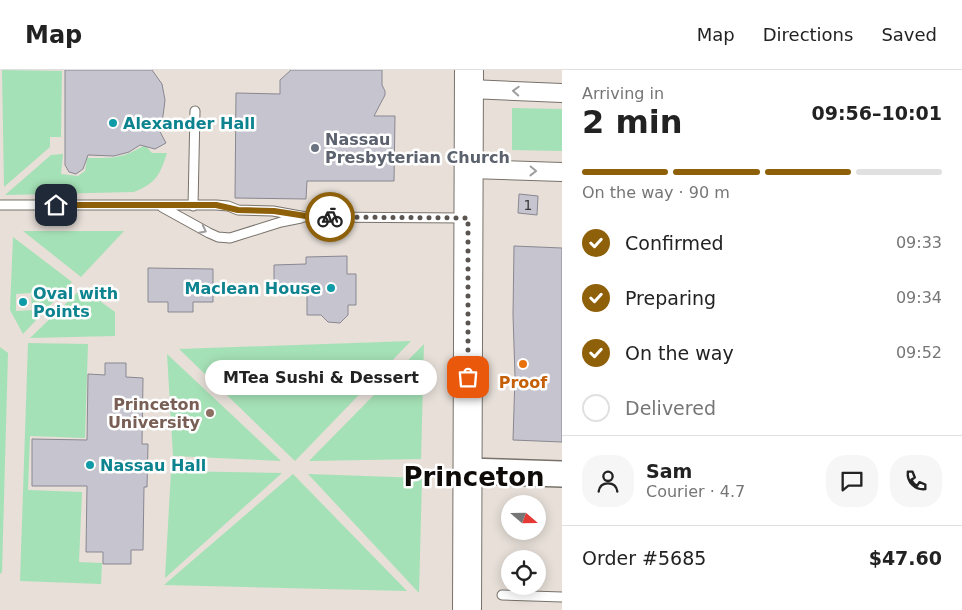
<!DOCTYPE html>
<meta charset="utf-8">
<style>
body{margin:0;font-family:"DejaVu Sans",sans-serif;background:#f6f6f6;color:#222;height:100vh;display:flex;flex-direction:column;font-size:19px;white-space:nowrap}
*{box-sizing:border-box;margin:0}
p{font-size:16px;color:#767676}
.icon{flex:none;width:28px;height:28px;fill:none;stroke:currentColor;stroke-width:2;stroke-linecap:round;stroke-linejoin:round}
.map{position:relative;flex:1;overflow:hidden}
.drawer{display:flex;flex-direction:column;background:#fff;width:400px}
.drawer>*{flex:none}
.needle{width:32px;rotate:110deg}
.fabs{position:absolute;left:501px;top:425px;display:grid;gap:10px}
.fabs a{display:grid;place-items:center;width:45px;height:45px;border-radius:50%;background:#fff;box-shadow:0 2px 12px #0003;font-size:25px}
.pin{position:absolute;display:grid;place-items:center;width:42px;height:42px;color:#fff;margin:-21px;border-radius:10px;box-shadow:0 2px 8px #0006}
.courier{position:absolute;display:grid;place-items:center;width:50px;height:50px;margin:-25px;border:4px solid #8e6009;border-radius:50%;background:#fff;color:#222;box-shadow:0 1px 6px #0007}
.bubble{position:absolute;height:35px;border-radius:18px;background:#fff;box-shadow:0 2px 12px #0003;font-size:16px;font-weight:700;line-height:35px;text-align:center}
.summary em{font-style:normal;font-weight:700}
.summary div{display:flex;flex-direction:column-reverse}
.summary{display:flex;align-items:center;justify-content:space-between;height:85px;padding:0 20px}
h1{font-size:32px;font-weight:700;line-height:38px}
.bar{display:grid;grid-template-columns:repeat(4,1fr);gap:8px 5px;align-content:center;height:60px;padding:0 20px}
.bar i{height:6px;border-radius:4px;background:#e0e0e0}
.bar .on{background:#8e6009}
.bar p{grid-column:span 4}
.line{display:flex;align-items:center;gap:12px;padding:0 20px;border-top:1px solid #e0e0e0}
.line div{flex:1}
.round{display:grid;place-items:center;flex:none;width:52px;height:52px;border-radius:20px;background:#f6f6f6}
ol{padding:0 20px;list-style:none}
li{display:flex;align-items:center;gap:15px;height:55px}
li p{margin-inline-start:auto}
li .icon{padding:5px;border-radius:50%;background:#8e6009;color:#fff;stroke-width:4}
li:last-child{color:#767676}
li i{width:28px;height:28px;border:2px solid #e0e0e0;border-radius:50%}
header{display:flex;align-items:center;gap:30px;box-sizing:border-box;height:70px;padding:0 25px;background:#fff;border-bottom:1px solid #e0e0e0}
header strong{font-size:24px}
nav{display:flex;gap:28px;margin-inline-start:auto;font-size:18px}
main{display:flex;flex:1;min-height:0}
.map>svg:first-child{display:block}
.green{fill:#a5e1b6;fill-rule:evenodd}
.building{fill:#c6c4ce;stroke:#898790}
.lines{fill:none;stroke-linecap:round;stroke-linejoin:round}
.lane-casing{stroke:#78726b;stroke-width:11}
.street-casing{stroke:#78726b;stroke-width:20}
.secondary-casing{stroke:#78726b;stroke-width:28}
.primary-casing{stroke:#78726b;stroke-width:30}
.lane{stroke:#fff;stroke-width:9}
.street{stroke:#fff;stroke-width:18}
.secondary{stroke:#fff;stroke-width:25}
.primary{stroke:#fff;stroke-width:28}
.oneway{stroke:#9f9d9d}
.done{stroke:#5a5551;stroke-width:5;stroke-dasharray:0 9}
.route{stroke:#8e6009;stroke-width:6}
.culture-dot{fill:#0f9aa8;stroke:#fff;stroke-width:2}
.worship-dot{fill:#6b7280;stroke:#fff;stroke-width:2}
.food-dot{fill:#e8710a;stroke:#fff;stroke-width:2}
.education-dot{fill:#8d6e63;stroke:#fff;stroke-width:2}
.labels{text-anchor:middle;stroke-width:5;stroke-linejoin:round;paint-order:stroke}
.number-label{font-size:14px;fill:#3c393a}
.culture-label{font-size:16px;font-weight:bold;fill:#0d838f;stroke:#fff;text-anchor:start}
.worship-label{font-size:16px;font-weight:bold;fill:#5b616d;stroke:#fff;text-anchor:start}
.food-label{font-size:16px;font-weight:bold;fill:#c56008;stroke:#fff}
.education-label{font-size:16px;font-weight:bold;fill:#785e54;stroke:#fff;text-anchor:end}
.town-label{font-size:26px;font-weight:bold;fill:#0e0b09;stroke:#fff}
</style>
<header>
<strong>Map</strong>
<nav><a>Map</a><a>Directions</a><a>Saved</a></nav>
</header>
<main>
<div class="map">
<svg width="562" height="540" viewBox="0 0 562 540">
<rect width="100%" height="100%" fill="#e7dfd8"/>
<path class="green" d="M2 0 62 1 61 67H50V77L4 117Z
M512 38 562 39V81L512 80Z
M145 75 152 83H167C160 105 156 113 134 122L5 125 51 85 63 84 61 104 78 106 85 101 87 88C114 88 121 89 145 75Z
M23 161H124L81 207Z
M13 167 72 212 23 264 10 240ZM31 223 32 240 16 241V224Z
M82 218 115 242V266L30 268Z
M411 271 295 391 179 279Z
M28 273 88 274 85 368 30 366 28 420 82 422 79 492 102 493 101 514 20 511Z
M424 274 421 389 309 391Z
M0 277 8 283 2 502 0 504Z
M167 284 281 391 173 386Z
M171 401 282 403 165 508Z
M293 404 407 521 164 515Z
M308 404 422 408 419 523Z"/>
<path class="building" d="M65 0H152L162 14 165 30 163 46 158 58 166 73 155 79 140 75 129 82 114 86 88 85 83 99 76 104 69 102 65 95Z
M291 0H382V15L385 21V25L374 46H395L394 111H307L306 129 235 128 236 23 280 24V10Z
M519 124 538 126 537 145 518 143Z
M514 176 562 178V372L513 370 515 306 513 245Z
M347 186V204H356V235H348V245L340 253 328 252 321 245H307V217H274V195L306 194V187Z
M148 198 213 199V232H193V242H168V232H148Z
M105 293H126V307L143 308 142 374H148L147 417H144L143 480H131V494H103V482H86L87 416H32V369L87 370 88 304 105 305Z"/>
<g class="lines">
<g class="lane-casing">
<path id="lane" d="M0 135H216L228 136 238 140 273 141 306 147 466 148
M193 136 195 41
M162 137 209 163 218 167 230 168 281 152 301 148
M502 525 562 527"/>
</g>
<g class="street-casing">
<path id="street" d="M470 19 562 23
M469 99 562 102"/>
</g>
<g class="secondary-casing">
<path id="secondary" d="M467 401 562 404"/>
</g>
<g class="primary-casing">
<path id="primary" d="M467 540 469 0"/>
</g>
<use href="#lane" class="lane"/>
<use href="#street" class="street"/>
<use href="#secondary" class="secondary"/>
<use href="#primary" class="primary"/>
</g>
<defs><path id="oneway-chevron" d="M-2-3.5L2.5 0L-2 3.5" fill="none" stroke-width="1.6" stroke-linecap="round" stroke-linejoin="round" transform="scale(1.25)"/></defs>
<g class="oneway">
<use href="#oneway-chevron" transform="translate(516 21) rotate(-177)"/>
<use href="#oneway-chevron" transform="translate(533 101) rotate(1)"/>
<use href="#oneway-chevron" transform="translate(203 160) rotate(27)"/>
</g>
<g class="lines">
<path class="done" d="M330 147 468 148V307"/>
<path class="route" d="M56 135H216L238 140 274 141 306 146 330 147"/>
</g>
<g class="culture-dot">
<circle cx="113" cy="53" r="5"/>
<circle cx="331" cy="218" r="5"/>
<circle cx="23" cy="232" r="5"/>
<circle cx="90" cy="395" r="5"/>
</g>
<circle class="worship-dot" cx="315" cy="78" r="5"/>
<circle class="food-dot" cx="523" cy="294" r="5"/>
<circle class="education-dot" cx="210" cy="343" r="5"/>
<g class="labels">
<g class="number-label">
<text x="528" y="140">1</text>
</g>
<g class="culture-label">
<text x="123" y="59">Alexander Hall</text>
<text x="321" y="224" text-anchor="end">Maclean House</text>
<text x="33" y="229">Oval with<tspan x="33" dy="18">Points</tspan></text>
<text x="100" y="401">Nassau Hall</text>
</g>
<g class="worship-label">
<text x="325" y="75">Nassau<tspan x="325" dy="18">Presbyterian Church</tspan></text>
</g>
<g class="food-label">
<text x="523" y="318">Proof</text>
</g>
<g class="education-label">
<text x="200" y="340">Princeton<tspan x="200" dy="18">University</tspan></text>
</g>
<g class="town-label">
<text x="474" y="416">Princeton</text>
</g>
</g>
</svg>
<div class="fabs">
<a><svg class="needle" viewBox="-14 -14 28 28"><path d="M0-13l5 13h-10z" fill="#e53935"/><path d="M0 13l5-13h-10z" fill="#767676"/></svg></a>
<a><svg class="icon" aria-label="locate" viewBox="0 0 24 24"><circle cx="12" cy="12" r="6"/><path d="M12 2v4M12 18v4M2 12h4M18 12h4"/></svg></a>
</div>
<div class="pin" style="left:468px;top:307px;background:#ea580c"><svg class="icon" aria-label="bag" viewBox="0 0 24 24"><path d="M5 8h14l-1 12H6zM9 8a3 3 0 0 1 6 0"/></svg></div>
<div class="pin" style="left:56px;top:135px;background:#1f2937"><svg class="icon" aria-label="home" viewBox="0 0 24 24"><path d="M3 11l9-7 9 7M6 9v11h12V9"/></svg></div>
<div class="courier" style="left:330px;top:147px"><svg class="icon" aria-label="bike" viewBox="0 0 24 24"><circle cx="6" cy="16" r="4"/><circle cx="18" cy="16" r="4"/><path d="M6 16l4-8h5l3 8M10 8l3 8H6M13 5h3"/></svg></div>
<div class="bubble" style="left:205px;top:290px;width:232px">MTea Sushi &amp; Dessert</div>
</div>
<section class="drawer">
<div class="summary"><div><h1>2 min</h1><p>Arriving in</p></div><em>09:56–10:01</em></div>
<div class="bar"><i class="on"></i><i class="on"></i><i class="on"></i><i></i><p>On the way · 90 m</p></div>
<ol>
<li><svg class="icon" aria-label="check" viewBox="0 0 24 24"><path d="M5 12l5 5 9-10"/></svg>Confirmed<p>09:33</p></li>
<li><svg class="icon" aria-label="check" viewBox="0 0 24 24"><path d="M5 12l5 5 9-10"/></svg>Preparing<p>09:34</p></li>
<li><svg class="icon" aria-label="check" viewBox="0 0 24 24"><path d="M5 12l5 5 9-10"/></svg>On the way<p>09:52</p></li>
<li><i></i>Delivered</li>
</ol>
<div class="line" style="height:90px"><a class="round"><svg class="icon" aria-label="person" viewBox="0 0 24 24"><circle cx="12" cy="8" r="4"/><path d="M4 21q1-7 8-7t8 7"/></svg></a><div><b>Sam</b><p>Courier · 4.7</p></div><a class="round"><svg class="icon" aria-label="chat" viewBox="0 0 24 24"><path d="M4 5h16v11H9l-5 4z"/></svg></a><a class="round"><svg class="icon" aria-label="phone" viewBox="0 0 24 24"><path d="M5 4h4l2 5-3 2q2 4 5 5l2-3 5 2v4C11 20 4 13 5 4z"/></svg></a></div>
<div class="line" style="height:65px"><div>Order #5685</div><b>$47.60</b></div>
</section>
</main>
